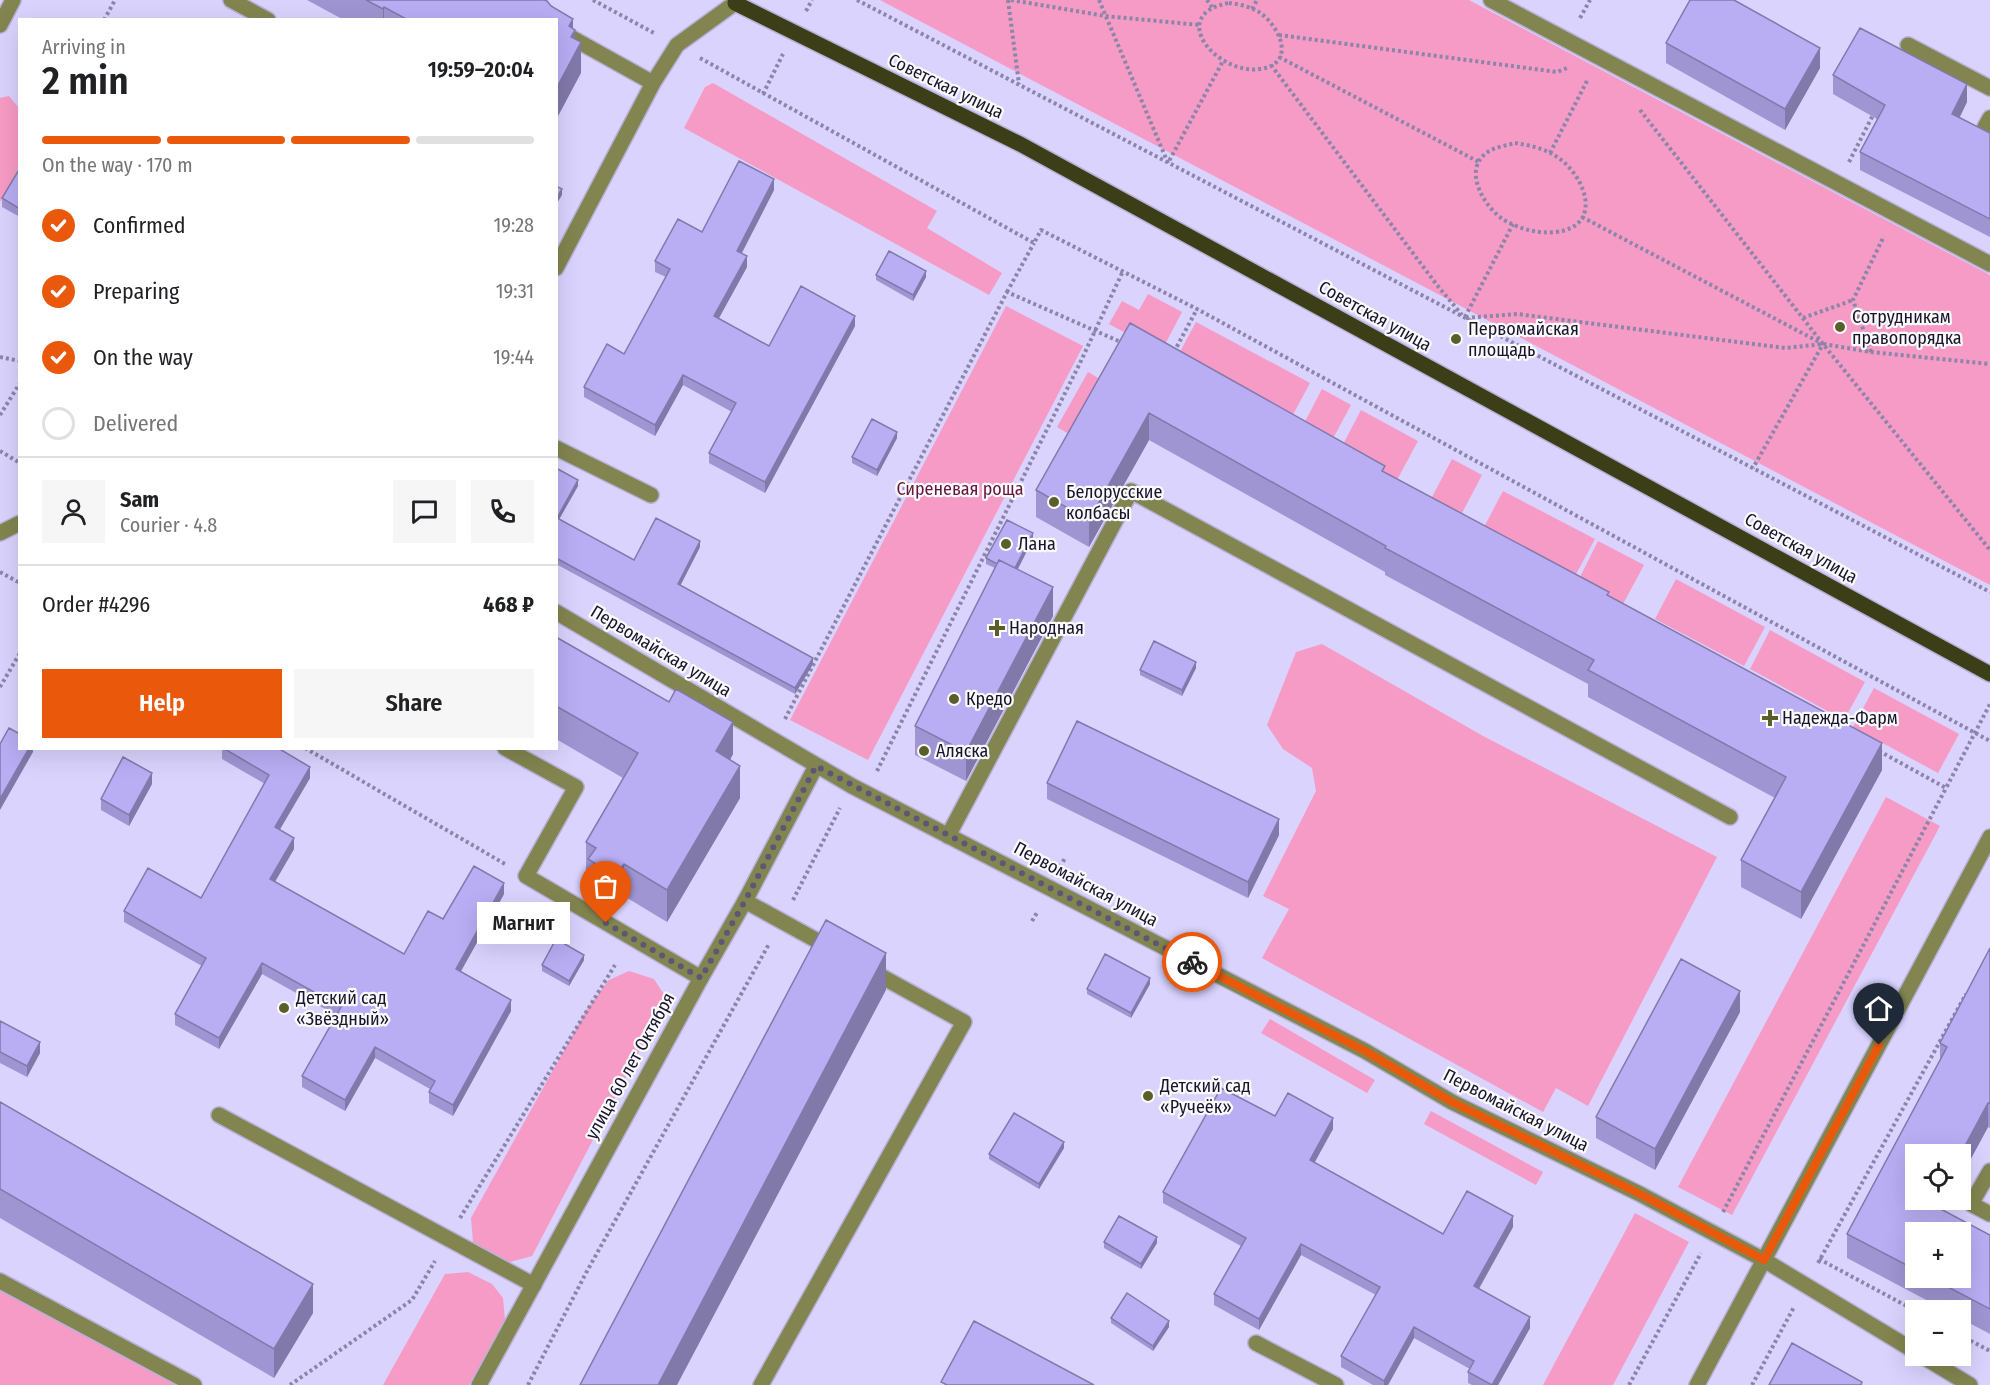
<!DOCTYPE html>
<meta charset="utf-8">
<style>
body{margin:0;font-family:"Fira Sans Condensed",sans-serif;background:#f6f6f6;color:#202124;height:100vh;display:flex;flex-direction:column;font-size:22px;white-space:nowrap}
*{box-sizing:border-box;margin:0}
p{font-size:20px;color:#757577}
.icon{flex:none;width:33px;height:33px;fill:none;stroke:currentColor;stroke-width:2;stroke-linecap:round;stroke-linejoin:round}
.map{position:relative;flex:1;overflow:hidden}
.side{position:absolute;left:18px;top:18px;width:540px;height:732px;display:flex;flex-direction:column;background:#fff;border-radius:0px;box-shadow:0 6px 24px #0002}
.side>*{flex:none}
.controls{position:absolute;left:1905px;top:1144px;display:grid;gap:12px}
.controls a{display:grid;place-items:center;width:66px;height:66px;border-radius:0px;background:#fff;box-shadow:0 6px 24px #0002;font-size:30px}
.pin{position:absolute;display:grid;place-items:center;width:51px;height:51px;color:#fff;margin:-62px -26px;border-radius:50% 50% 50% 0;rotate:-45deg;box-shadow:0 0 6px #0007}
.pin .icon{rotate:45deg}
.courier{position:absolute;display:grid;place-items:center;width:60px;height:60px;margin:-30px;border:4px solid #ea580c;border-radius:50%;background:#fff;color:#222;box-shadow:0 2px 8px #0007}
.bubble{position:absolute;height:42px;border-radius:0px;background:#fff;box-shadow:0 6px 24px #0002;font-size:20px;font-weight:600;line-height:42px;text-align:center}
.head em{font-style:normal;font-weight:600}
.head div{display:flex;flex-direction:column-reverse}
.head{display:flex;align-items:center;justify-content:space-between;height:102px;padding:0 24px}
h1{font-size:39px;font-weight:600;line-height:45px}
.bar{display:grid;grid-template-columns:repeat(4,1fr);gap:9px 6px;align-content:center;height:72px;padding:0 24px}
.bar i{height:8px;border-radius:4px;background:#e0e0e0}
.bar .selected{background:#ea580c}
.bar p{grid-column:span 4}
.line{display:flex;align-items:center;gap:15px;padding:0 24px;border-top:2px solid #e0e0e0}
.line div{flex:1}
.round{display:grid;place-items:center;flex:none;width:63px;height:63px;border-radius:0px;background:#f6f6f6}
ol{padding:0 24px;list-style:none}
li{display:flex;align-items:center;gap:18px;height:66px}
li p{margin-inline-start:auto}
li .icon{padding:6px;border-radius:50%;background:#ea580c;color:#fff;stroke-width:4}
li:last-child{color:#757577}
li i{width:33px;height:33px;border:3px solid #e0e0e0;border-radius:50%}
.cta{display:flex;gap:12px;margin-top:auto;padding:12px 24px}
.cta a{flex:1;height:69px;border-radius:0px;background:#ea580c;color:#fff;font-size:24px;font-weight:600;line-height:69px;text-align:center}
.cta a+a{background:#f6f6f6;color:#202124}
.map>svg:first-child{display:block}
.green{fill:#f69bc5}
.lines{fill:none;stroke-linecap:round;stroke-linejoin:round}
.service-casing{stroke:#b6b1d8;stroke-width:18}
.minor-casing{stroke:#b6b1d8;stroke-width:18}
.primary-casing{stroke:#b6b1d8;stroke-width:18}
.path{stroke:#8b85a9;stroke-width:4;stroke-dasharray:3 3;stroke-linecap:butt}
.service{stroke:#82854f;stroke-width:15}
.minor{stroke:#82854f;stroke-width:15}
.primary{stroke:#3c3e18;stroke-width:15}
.wall{fill:#9f95d2;fill-rule:evenodd}
.shaded-wall{fill:#8279ab}
.building{fill:#b9adf4;stroke:#8279ab;stroke-width:1.5}
.done{stroke:#5c5776;stroke-width:6;stroke-dasharray:0 10.8}
.route{stroke:#ea580c;stroke-width:8}
.poi-dot{fill:#5b5e2b;stroke:#fafafa;stroke-width:2}
.labels{text-anchor:middle;stroke-width:4.5;stroke-linejoin:round;paint-order:stroke}
.street-label{font-size:18px;fill:#19142d;stroke:#fafafa}
.poi-label{font-size:18px;fill:#19142d;stroke:#fafafa;text-anchor:start}
.park-label{font-size:18px;fill:#641641;stroke:#fafafa}
</style>
<div class="map">
<svg width="1990" height="1385" viewBox="0 0 1990 1385">
<rect width="100%" height="100%" fill="#d9d3fe"/>
<path class="green" d="M880 0H1469L1990 275V585Z
M713 83 937 211 927 228 1002 273 989 295 684 128 705 87Z
M9 96 19 108V168L0 202V98Z
M1148 294 1182 312 1161 352 1109 324 1122 301 1139 310Z
M1006 306 1083 346 868 760 790 720Z
M1196 322 1310 383 1289 422 1175 361Z
M1088 372 1100 379 1069 434 1057 427Z
M1322 389 1351 405 1330 444 1301 429Z
M1361 410 1418 441 1397 480 1340 450Z
M1452 459 1482 475 1461 515 1431 499Z
M1503 491 1595 539 1574 578 1482 531Z
M1598 541 1644 565 1623 604 1578 581Z
M1676 579 1765 627 1744 666 1655 619Z
M1770 630 1865 682 1844 720 1750 669Z
M1322 644 1483 736 1717 857 1588 1106 1556 1088 1543 1112 1262 958 1289 909 1263 896 1316 791 1312 768 1283 749 1267 725 1296 652Z
M1874 688 1959 734 1938 773 1853 727Z
M1886 797 1940 826 1732 1215 1678 1187Z
M629 971 654 979 667 999 532 1256 506 1263 473 1242 471 1218 587 1009 609 980Z
M1270 1019 1375 1080 1367 1093 1261 1033Z
M1431 1111 1543 1172 1536 1185 1424 1124Z
M1635 1213 1689 1242 1613 1385H1543Z
M468 1272 492 1284 503 1298 505 1320 469 1385H383L445 1274Z
M0 1288 178 1385H0Z"/>
<g class="lines">
<g class="service-casing">
<path id="service" d="M231 0 268 20
M1491 0 1990 264
M556 29 653 83
M1908 45 1990 88
M1990 118 1985 127 1990 130
M556 268 653 83 677 45 735 3
M556 448 651 495
M0 533 20 523
M505 748 576 787 526 876 701 978
M948 836 1131 491 1730 817
M745 901 834 950
M219 1115 534 1285
M1990 1171 1971 1204 1990 1214
M1764 1260 1916 1352
M0 1281 194 1385
M1256 1343 1336 1385
M1922 1356 1970 1385
M761 1385 964 1022 868 969"/>
</g>
<g class="minor-casing">
<path id="minor" d="M0 25 13 0
M556 612 852 786 1365 1051 1452 1102 1640 1194 1764 1260
M479 1385 701 978 745 901 816 766
M1697 1385 1990 837"/>
</g>
<g class="primary-casing">
<path id="primary" d="M737 0 735 3 1020 144 1990 674"/>
</g>
<path class="path" d="M593 0 654 33
M857 0 1990 592
M1008 0 1019 84
M1011 0 1105 16 1200 25
M1099 0 1168 163 1223 61
M1207 0 1212 7
M1229 3C1239 4 1251 7 1259 12 1280 26 1297 64 1260 69 1216 75 1166 14 1229 3Z
M1252 9 1257 0
M806 11 812 0
M1580 18 1590 0
M104 20 115 0
M1279 35 1557 72 1567 68
M1279 57 1479 162
M700 58 1034 243 1041 230 1197 309 1990 741
M1271 65 1437 285 1462 315
M763 94 783 54
M1640 110 1823 344 1990 550
M1515 143C1528 145 1543 148 1554 155 1584 172 1606 226 1556 232 1537 234 1520 229 1504 220 1485 208 1463 172 1485 154 1493 147 1505 146 1515 143Z
M1550 153 1588 79
M1849 162 1874 113
M1582 217 1823 344 1753 468
M1007 292 1034 243
M1465 317 1513 224
M1466 318 1517 314 1785 348 1823 344 1871 352 1990 364
M1803 318 1853 300
M1174 352 1197 309
M1871 352 1853 300 1884 236
M0 357 20 361
M0 415 20 383
M0 451 20 463
M0 572 20 583
M0 687 20 653
M785 719 1007 292 1123 343
M305 748 505 864
M1879 751 1946 788 1990 704
M877 771 1080 363 1123 271
M1060 867 1065 858
M793 900 840 808
M1032 921 1038 911
M1723 1212 1946 788
M460 1218 615 965
M1819 1259 1916 1311
M1818 1263 1966 994
M1960 1335 1990 1351
M290 1385 412 1300 435 1261
M528 1385 586 1273 769 944
M1629 1385 1701 1253
M1752 1385 1794 1307"/>
<use href="#service" class="service"/>
<use href="#minor" class="minor"/>
<use href="#primary" class="primary"/>
</g>
<path class="wall" d="M307 0H544L573 29 581 73 556 20H344Z
M1666 43 1820 68 1785 130 1666 63Z
M1833 75 1967 102 1960 117 1990 133V237L1860 170V152L1877 119 1833 94Z
M20 168V217L2 207V198Z
M774 190 742 253 747 267 719 318 769 346 855 326 765 493 709 463V453L732 412 683 385 655 436 584 397V387L624 354 666 277 655 272V261L702 232Z
M876 275 926 277 913 301 876 280Z
M1130 323 1385 472 1609 596 1882 770 1801 919 1741 887V860L1775 798 1588 697V684L1385 575V572L1149 440 1089 547 1036 517V490Z
M897 438 877 476 852 463V457Z
M556 468 578 486 559 519 634 560 700 547 680 586 813 664 795 694 556 564Z
M1033 539 1018 569 1053 616 966 781 915 755V726L995 568 986 564V558Z
M556 637 733 754 730 760 740 798 667 922 624 896 615 908 588 892V875L586 874V842L623 778 556 739Z
M1196 668 1182 696 1140 675V670Z
M222 748 310 778 279 830 294 849 275 882 404 954 443 919 504 894 461 971 511 1011 453 1116 429 1103V1092L430 1089 375 1058 345 1111 302 1087V1076L336 1015 262 974 219 1049 175 1025V1014L202 966 124 922V911L201 898 265 784 222 759Z
M1047 783 1279 835 1248 898 1047 799Z
M152 784 129 826 101 810V799Z
M1990 948V1128L1988 1127 1960 1179V1155L1916 1200H1949L1944 1211 1990 1235V1334L1960 1318V1311H1947L1847 1258V1234L1940 1060V1043ZM1916 1233 1960 1278H1916Z
M584 960 569 986 542 971V965Z
M1150 984 1131 1018 1087 994V989Z
M1740 1012 1655 1170 1596 1138V1117Z
M0 1021 40 1053 27 1077 0 1063Z
M0 1102 313 1313 274 1378 0 1218Z
M1275 1116 1333 1129 1314 1162 1443 1234 1513 1227 1479 1289 1530 1328 1498 1385H1472L1468 1383V1372L1470 1369 1414 1338 1388 1385H1373L1341 1367V1356L1376 1295 1301 1255 1259 1330 1214 1305V1294L1241 1246 1163 1203V1192Z
M1064 1148 1039 1189 989 1159V1154Z
M1104 1242 1157 1243 1141 1269 1104 1248Z
M1111 1318 1169 1327 1153 1351 1111 1323Z"/>
<path class="shaded-wall" d="M384 7V20H383V9Z
M573 19V33L575 30V54L581 42V73L556 120V89L569 26Z
M1820 48V68L1785 130V109Z
M1967 84V102L1952 132V114Z
M774 179V190L737 262V251Z
M562 189V195L556 205V199Z
M747 256V267L714 327V316Z
M926 271V277L913 301V295Z
M855 316V326L765 493V482Z
M683 375V385L655 436V425Z
M1149 413V440L1089 547V520Z
M897 432V438L877 476V470Z
M578 480V486L557 523V518Z
M1033 533V539L1013 578V572Z
M700 541V547L678 590V584Z
M1053 587V616L966 781V752Z
M813 658V664L795 694V688Z
M1196 662V668L1182 696V690Z
M733 722V754L716 784V751Z
M1882 743V770L1801 919V892Z
M29 748H33V752L0 810V799Z
M740 766V798L667 922V890Z
M310 767V778L275 838V827Z
M152 773V784L129 826V815Z
M1279 819V835L1248 898V882Z
M294 838V849L270 890V879Z
M624 864V896L615 908V876Z
M504 883V894L456 980V969Z
M886 953V990L677 1385H658Z
M584 955V960L569 986V981Z
M262 963V974L219 1049V1038Z
M1150 978V984L1131 1018V1013Z
M1740 991V1012L1655 1170V1149Z
M511 1000V1011L453 1116V1105Z
M40 1042V1053L27 1077V1066Z
M375 1047V1058L345 1111V1100Z
M1988 1103V1127L1960 1179V1155Z
M1333 1118V1129L1310 1171V1160Z
M1064 1142V1148L1039 1189V1184Z
M1936 1200H1949L1933 1230V1205Z
M1513 1216V1227L1474 1297V1286Z
M1157 1237V1243L1141 1269V1264Z
M1301 1244V1255L1259 1330V1319Z
M313 1284V1313L274 1378V1349Z
M1530 1317V1328L1498 1385H1492Z
M1169 1321V1327L1153 1351V1346Z
M1414 1327V1338L1388 1385H1384V1381Z"/>
<path class="building" d="M366 0H544L547 1 551 6 573 19 569 26 575 30 571 37 581 42 556 89V20H408L384 7 383 9Z
M1690 0H1734L1820 48 1785 109 1666 43Z
M1860 28 1967 84 1952 114 1990 133V219L1860 152 1885 105 1833 75Z
M739 161 774 179 737 251 747 256 714 316 769 346 801 286 855 316 765 482 709 453 736 403 683 375 655 425 584 387 607 344 624 354 670 269 655 261 678 219 702 232Z
M20 168V209L2 198Z
M556 186 562 189 556 199Z
M889 251 926 271 913 295 876 275Z
M1130 323 1385 466 1382 471 1609 592 1607 595 1882 743 1801 892 1741 860 1786 777 1588 670 1594 660 1385 548 1386 546 1149 413 1089 520 1036 490Z
M872 419 897 432 877 470 852 457Z
M556 468 578 480 557 518 634 560 656 518 700 541 678 584 813 658 795 688 556 558Z
M1007 520 1033 533 1015 568 999 560 997 564 986 558Z
M999 560 1053 587 966 752 915 726Z
M556 637 669 702 676 689 733 722 716 751 740 766 667 890 624 864 615 876 588 859 596 848 586 842 638 753 556 706Z
M1154 641 1196 662 1182 690 1140 670Z
M1077 721 1279 819 1248 882 1047 783Z
M9 728 20 734V748H29L0 799V744Z
M223 748H278L310 767 275 827 294 838 270 879 404 954 428 911 443 919 474 866 504 883 456 969 511 1000 453 1105 429 1092 435 1081 375 1047 345 1100 302 1076 341 1007 262 963 219 1038 175 1014 206 958 124 911 148 868 201 898 269 775Z
M123 757 152 773 129 815 101 799Z
M826 920 886 953 658 1385H580Z
M556 939 584 955 569 981 542 965Z
M1990 948V1104L1988 1103 1960 1155H1916V1200H1936L1933 1205 1990 1235V1309L1931 1278H1960V1233H1916V1270L1847 1234 1947 1047 1940 1043Z
M1105 954 1150 978 1131 1013 1087 989Z
M1681 959 1740 991 1655 1149 1596 1117Z
M0 1021 40 1042 27 1066 0 1052Z
M1221 1088 1275 1116 1288 1093 1333 1118 1310 1160 1443 1234 1467 1191 1513 1216 1474 1286 1530 1317 1492 1385 1468 1372 1474 1361 1414 1327 1384 1381 1341 1356 1380 1287 1301 1244 1259 1319 1214 1294 1246 1238 1163 1192Z
M0 1102 313 1284 274 1349 0 1189Z
M1014 1113 1064 1142 1039 1184 989 1154Z
M1119 1216 1157 1237 1141 1264 1104 1242Z
M1127 1293 1169 1321 1153 1346 1111 1318Z
M974 1321 1094 1385H947L941 1382Z
M1792 1343 1862 1382 1861 1385H1769Z"/>
<g class="lines">
<path class="done" d="M606 923 701 978 745 901 816 766 1192 962"/>
<path class="route" d="M1192 962 1365 1051 1452 1102 1640 1194 1764 1260 1879 1045"/>
</g>
<g class="poi-dot">
<circle cx="1840" cy="327" r="6"/>
<circle cx="1456" cy="339" r="6"/>
<circle cx="1054" cy="502" r="6"/>
<circle cx="1006" cy="544" r="6"/>
<path d="M994 619h6v6h6v6h-6v6h-6v-6h-6v-6h6z"/>
<circle cx="954" cy="699" r="6"/>
<path d="M1767 709h6v6h6v6h-6v6h-6v-6h-6v-6h6z"/>
<circle cx="924" cy="751" r="6"/>
<circle cx="284" cy="1008" r="6"/>
<circle cx="1148" cy="1096" r="6"/>
</g>
<g class="labels">
<g class="street-label">
<text transform="translate(946 86) rotate(26)" y="6">Советская улица</text>
<text transform="translate(1375 316) rotate(29)" y="6">Советская улица</text>
<text transform="translate(1801 548) rotate(29)" y="6">Советская улица</text>
<text transform="translate(661 651) rotate(31)" y="6">Первомайская улица</text>
<text transform="translate(1086 884) rotate(28)" y="6">Первомайская улица</text>
<text transform="translate(630 1066) rotate(-61)" y="6">улица 60 лет Октября</text>
<text transform="translate(1516 1110) rotate(27)" y="6">Первомайская улица</text>
</g>
<g class="poi-label">
<text x="1852" y="323">Сотрудникам<tspan x="1852" dy="21">правопорядка</tspan></text>
<text x="1468" y="335">Первомайская<tspan x="1468" dy="21">площадь</tspan></text>
<text x="1066" y="498">Белорусские<tspan x="1066" dy="21">колбасы</tspan></text>
<text x="1018" y="550">Лана</text>
<text x="1009" y="634">Народная</text>
<text x="966" y="705">Кредо</text>
<text x="1782" y="724">Надежда-Фарм</text>
<text x="936" y="757">Аляска</text>
<text x="296" y="1004">Детский сад<tspan x="296" dy="21">«Звёздный»</tspan></text>
<text x="1160" y="1092">Детский сад<tspan x="1160" dy="21">«Ручеёк»</tspan></text>
</g>
<g class="park-label">
<text x="960" y="495">Сиреневая роща</text>
</g>
</g>
</svg>
<div class="controls">
<a><svg class="icon" aria-label="locate" viewBox="0 0 24 24"><circle cx="12" cy="12" r="6"/><path d="M12 2v4M12 18v4M2 12h4M18 12h4"/></svg></a>
<a>+</a>
<a>−</a>
</div>
<div class="pin" style="left:606px;top:923px;background:#ea580c"><svg class="icon" aria-label="bag" viewBox="0 0 24 24"><path d="M5 8h14l-1 12H6zM9 8a3 3 0 0 1 6 0"/></svg></div>
<div class="pin" style="left:1879px;top:1045px;background:#1f2937"><svg class="icon" aria-label="home" viewBox="0 0 24 24"><path d="M3 11l9-7 9 7M6 9v11h12V9"/></svg></div>
<div class="courier" style="left:1192px;top:962px"><svg class="icon" aria-label="bike" viewBox="0 0 24 24"><circle cx="6" cy="16" r="4"/><circle cx="18" cy="16" r="4"/><path d="M6 16l4-8h5l3 8M10 8l3 8H6M13 5h3"/></svg></div>
<div class="bubble" style="left:477px;top:902px;width:93px">Магнит</div>
<section class="side">
<div class="head"><div><h1>2 min</h1><p>Arriving in</p></div><em>19:59–20:04</em></div>
<div class="bar"><i class="selected"></i><i class="selected"></i><i class="selected"></i><i></i><p>On the way · 170 m</p></div>
<ol>
<li><svg class="icon" aria-label="check" viewBox="0 0 24 24"><path d="M5 12l5 5 9-10"/></svg>Confirmed<p>19:28</p></li>
<li><svg class="icon" aria-label="check" viewBox="0 0 24 24"><path d="M5 12l5 5 9-10"/></svg>Preparing<p>19:31</p></li>
<li><svg class="icon" aria-label="check" viewBox="0 0 24 24"><path d="M5 12l5 5 9-10"/></svg>On the way<p>19:44</p></li>
<li><i></i>Delivered</li>
</ol>
<div class="line" style="height:108px"><a class="round"><svg class="icon" aria-label="person" viewBox="0 0 24 24"><circle cx="12" cy="8" r="4"/><path d="M4 21q1-7 8-7t8 7"/></svg></a><div><b>Sam</b><p>Courier · 4.8</p></div><a class="round"><svg class="icon" aria-label="chat" viewBox="0 0 24 24"><path d="M4 5h16v11H9l-5 4z"/></svg></a><a class="round"><svg class="icon" aria-label="phone" viewBox="0 0 24 24"><path d="M5 4h4l2 5-3 2q2 4 5 5l2-3 5 2v4C11 20 4 13 5 4z"/></svg></a></div>
<div class="line" style="height:78px"><div>Order #4296</div><b>468 ₽</b></div>
<div class="cta"><a>Help</a><a>Share</a></div>
</section>
</div>
